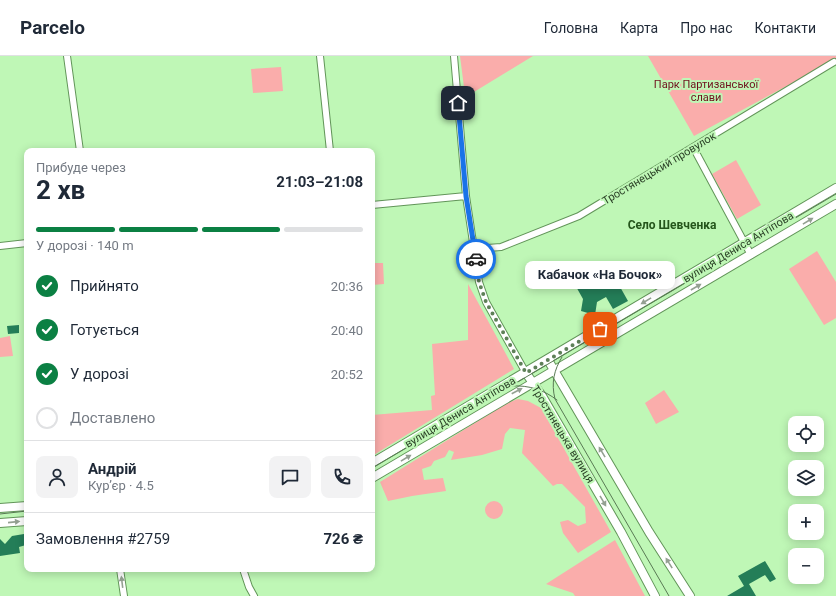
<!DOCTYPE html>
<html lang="uk">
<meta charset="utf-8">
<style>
body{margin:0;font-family:Roboto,sans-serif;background:#f2f2f3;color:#1f2937;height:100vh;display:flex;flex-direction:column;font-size:15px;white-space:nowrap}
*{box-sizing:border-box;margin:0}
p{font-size:13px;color:#747a83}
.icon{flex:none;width:22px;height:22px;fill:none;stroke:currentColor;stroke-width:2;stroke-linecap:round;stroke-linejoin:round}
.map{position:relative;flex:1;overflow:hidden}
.drawer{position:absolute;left:24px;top:92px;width:351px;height:424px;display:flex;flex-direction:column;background:#fff;border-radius:8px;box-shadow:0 2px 10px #0003}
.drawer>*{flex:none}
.controls{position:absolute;left:788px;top:360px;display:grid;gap:8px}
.controls a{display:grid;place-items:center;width:36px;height:36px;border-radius:8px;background:#fff;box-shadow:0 2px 10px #0003;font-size:20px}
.pin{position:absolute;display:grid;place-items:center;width:34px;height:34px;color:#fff;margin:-17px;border-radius:8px;box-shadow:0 2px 6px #0006}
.courier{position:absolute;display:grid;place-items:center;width:40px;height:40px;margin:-20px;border:3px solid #1a73e8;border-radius:50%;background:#fff;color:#222;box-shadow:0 1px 5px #0007}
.bubble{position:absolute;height:28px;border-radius:8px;background:#fff;box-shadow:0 2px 10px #0003;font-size:13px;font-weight:700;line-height:28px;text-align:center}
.head em{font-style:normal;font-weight:700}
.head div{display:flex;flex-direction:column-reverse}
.head{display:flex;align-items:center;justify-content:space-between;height:68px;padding:0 12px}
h1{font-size:26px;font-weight:700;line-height:30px}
.bar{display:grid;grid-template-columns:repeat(4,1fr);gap:6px 4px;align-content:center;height:48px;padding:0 12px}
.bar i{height:5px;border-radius:3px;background:#e0e1e3}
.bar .active{background:#0b8043}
.bar p{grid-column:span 4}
.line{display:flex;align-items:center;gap:10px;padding:0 12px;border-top:1px solid #e0e1e3}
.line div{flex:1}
.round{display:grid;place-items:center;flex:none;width:42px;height:42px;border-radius:8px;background:#f2f2f3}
ol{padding:0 12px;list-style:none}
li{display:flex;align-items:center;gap:12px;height:44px}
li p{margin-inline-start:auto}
li .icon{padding:4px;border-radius:50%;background:#0b8043;color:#fff;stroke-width:4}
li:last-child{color:#747a83}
li i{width:22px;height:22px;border:2px solid #e0e1e3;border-radius:50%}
header{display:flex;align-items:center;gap:24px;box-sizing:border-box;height:56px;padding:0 20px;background:#fff;border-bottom:1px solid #e0e1e3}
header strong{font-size:19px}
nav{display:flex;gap:22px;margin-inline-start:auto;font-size:14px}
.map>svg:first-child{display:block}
.green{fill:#faadab}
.building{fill:#247e58}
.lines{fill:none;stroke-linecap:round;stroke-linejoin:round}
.minor-casing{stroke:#629559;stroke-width:8}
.tertiary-casing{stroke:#629559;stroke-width:10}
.minor{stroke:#fff;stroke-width:6}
.tertiary{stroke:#fff;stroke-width:8}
.tram{stroke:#597a54;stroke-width:1}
.oneway{fill:#94a092}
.done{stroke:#5e8058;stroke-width:4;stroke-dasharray:0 7.2}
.route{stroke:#1a73e8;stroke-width:5}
.labels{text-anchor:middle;stroke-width:4;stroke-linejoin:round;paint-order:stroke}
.park-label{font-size:11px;fill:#6f0f1c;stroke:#bff7b6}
.street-label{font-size:11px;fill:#2a4026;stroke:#bff7b6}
.neighbourhood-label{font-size:12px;font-weight:bold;fill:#24551b;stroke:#bff7b6}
</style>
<header>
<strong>Parcelo</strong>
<nav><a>Головна</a><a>Карта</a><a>Про нас</a><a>Контакти</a></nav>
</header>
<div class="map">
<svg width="836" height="540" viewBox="0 0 836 540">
<rect width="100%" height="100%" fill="#bff7b6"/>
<path class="green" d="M460 0H533L469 39H465Z
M648 0H836V4H835L694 80Z
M281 11 283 35 253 37 251 13Z
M736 104 761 149 737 163 712 118Z
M817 195 836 226V262L824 269 789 213Z
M372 207H383L384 228 372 229Z
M468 228 514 313 372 400V359L432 354 431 340 435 339 432 288 468 284Z
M10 280 13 300 0 301V282Z
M664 334 679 356 656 368 645 347Z
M518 343 528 345 541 352 611 476 578 497 563 477 560 466 568 464 578 470 586 467 585 451 562 428H557L553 430 522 397 525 374 510 372 505 378 502 393 482 399 451 404 454 396 449 394 445 401 434 405 431 410 422 413 424 424 443 422 446 435 412 440 388 445 380 426 507 347Z
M485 454a9 9 0 1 1 18 0a9 9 0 1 1-18 0Z
M615 484 645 540H575L573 537 546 528Z"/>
<path class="building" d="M610 213 628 245 613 253 606 241 597 246 595 259 581 255 583 243 574 227 584 220 587 226Z
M19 269V277L8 278 7 270Z
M24 478 26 489 19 491 20 497 0 500V483L5 488 12 480Z
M765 505 776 523 770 526 765 519 749 528 756 540H727L744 530 738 520Z"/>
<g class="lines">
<g class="minor-casing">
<path id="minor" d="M67 0 80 95
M320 0 330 95
M454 0 466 140 479 226 486 246 526 317
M693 91 751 199
M372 149 466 140
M0 190 27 187
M474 193 501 191 579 160 834 6
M120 513 124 540
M243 513 249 531 254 540"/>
</g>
<g class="tertiary-casing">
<path id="tertiary" d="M548 304 649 476 690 540
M526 317 542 340 621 476 655 540
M372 407 836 132
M372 422 836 148
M0 452 27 450
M0 467 27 465"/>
</g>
<use href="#minor" class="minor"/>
<use href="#tertiary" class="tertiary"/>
<path class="tram" d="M562 301C554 314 551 327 555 343L669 540
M512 330C529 329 544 334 557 344
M372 412 836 138
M0 458 27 455"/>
</g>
<defs><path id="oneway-solid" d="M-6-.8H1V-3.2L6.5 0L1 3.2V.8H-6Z"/></defs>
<g class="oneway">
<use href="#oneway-solid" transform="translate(808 165) rotate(-31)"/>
<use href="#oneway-solid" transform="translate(696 231) rotate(-30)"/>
<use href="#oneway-solid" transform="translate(646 245) rotate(149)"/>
<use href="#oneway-solid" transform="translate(517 335) rotate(-28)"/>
<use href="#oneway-solid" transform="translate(602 396) rotate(-121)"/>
<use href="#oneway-solid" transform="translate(406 402) rotate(-31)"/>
<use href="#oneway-solid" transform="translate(603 445) rotate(60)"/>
<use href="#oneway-solid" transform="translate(14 466) rotate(-6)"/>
<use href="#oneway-solid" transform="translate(669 507) rotate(-122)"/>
<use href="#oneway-solid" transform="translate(122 526) rotate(-97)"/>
</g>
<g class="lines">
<path class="done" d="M476 203 479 226 486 246 526 317 600 273"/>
<path class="route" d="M458 47 466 140 476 203"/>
</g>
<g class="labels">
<g class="park-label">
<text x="706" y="32">Парк Партизанської<tspan x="706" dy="13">слави</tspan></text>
</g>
<g class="street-label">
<text transform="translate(659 112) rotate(-31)" y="4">Тростянецький провулок</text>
<text transform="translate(738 191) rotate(-31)" y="4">вулиця Дениса Антіпова</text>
<text transform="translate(460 356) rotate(-31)" y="4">вулиця Дениса Антіпова</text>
<text transform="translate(563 378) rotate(59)" y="4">Тростянецька вулиця</text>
</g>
<g class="neighbourhood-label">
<text x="672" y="173">Село Шевченка</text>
</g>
</g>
</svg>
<div class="controls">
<a><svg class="icon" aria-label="locate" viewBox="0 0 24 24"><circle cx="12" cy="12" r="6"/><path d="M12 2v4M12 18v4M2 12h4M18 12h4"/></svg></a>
<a><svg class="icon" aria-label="layers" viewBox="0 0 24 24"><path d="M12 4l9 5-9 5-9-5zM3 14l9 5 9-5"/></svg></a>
<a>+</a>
<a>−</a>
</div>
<div class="pin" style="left:600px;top:273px;background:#ea580c"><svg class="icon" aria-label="bag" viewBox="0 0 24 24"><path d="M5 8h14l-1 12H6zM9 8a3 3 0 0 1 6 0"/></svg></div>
<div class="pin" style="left:458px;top:47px;background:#1f2937"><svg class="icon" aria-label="home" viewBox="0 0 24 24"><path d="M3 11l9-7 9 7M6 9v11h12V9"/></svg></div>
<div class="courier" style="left:476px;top:203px"><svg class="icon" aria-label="car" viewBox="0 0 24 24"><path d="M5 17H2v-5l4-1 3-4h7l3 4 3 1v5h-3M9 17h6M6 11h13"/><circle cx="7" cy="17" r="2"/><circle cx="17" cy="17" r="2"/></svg></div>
<div class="bubble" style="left:525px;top:205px;width:150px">Кабачок «На Бочок»</div>
<section class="drawer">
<div class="head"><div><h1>2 хв</h1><p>Прибуде через</p></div><em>21:03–21:08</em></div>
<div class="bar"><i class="active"></i><i class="active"></i><i class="active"></i><i></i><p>У дорозі · 140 m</p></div>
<ol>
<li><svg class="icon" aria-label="check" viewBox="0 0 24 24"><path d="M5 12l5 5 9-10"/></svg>Прийнято<p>20:36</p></li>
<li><svg class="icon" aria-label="check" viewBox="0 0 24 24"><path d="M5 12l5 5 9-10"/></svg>Готується<p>20:40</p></li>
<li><svg class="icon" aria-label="check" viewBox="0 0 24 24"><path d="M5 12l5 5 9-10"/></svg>У дорозі<p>20:52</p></li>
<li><i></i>Доставлено</li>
</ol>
<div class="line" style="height:72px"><a class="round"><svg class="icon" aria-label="person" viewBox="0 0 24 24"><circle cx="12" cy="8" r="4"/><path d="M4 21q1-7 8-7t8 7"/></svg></a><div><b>Андрій</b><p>Кур’єр · 4.5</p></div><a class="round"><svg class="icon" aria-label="chat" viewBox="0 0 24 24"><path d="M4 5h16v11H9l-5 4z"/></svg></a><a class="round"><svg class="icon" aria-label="phone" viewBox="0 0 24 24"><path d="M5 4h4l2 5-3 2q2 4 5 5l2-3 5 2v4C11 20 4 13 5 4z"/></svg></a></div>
<div class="line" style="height:52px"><div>Замовлення #2759</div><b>726 ₴</b></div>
</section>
</div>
